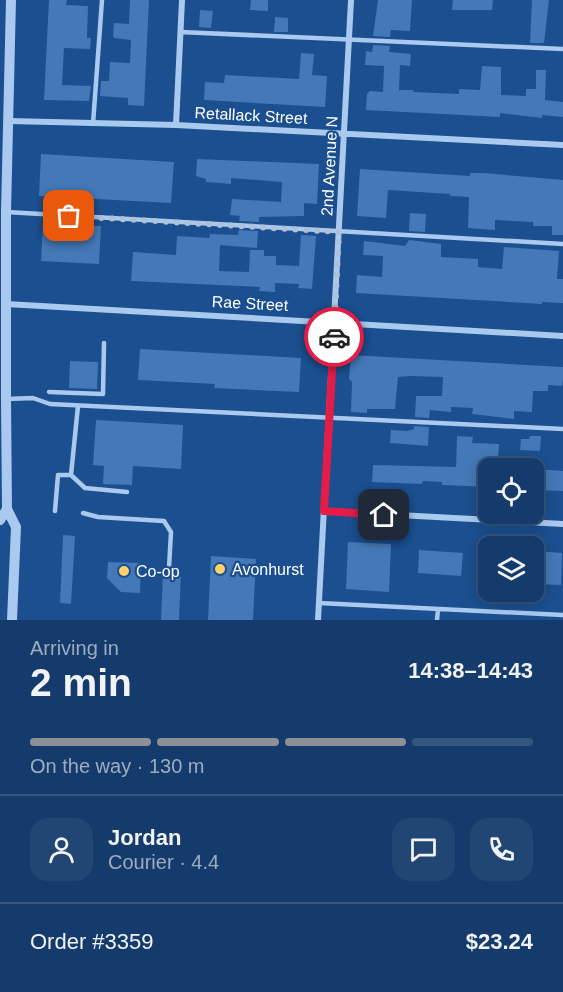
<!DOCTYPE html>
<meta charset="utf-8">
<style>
body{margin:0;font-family:Helvetica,sans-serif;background:#214673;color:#f1f3f6;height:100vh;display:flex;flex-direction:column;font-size:22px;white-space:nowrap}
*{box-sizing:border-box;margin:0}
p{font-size:20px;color:#9dadc1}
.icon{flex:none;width:33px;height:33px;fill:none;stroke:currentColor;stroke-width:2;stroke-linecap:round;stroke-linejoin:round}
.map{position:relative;height:620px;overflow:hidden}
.sheet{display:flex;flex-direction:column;background:#143b6b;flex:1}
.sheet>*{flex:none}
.fabs{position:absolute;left:478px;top:458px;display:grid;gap:12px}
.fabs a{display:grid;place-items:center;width:66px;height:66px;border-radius:12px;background:#143b6b;box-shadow:0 3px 15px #0003,0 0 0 2px #33557e;font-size:30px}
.pin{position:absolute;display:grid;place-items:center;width:51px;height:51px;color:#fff;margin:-26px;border-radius:12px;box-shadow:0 3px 9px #0006}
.courier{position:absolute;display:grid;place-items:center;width:60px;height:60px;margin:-30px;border:4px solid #e11d48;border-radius:50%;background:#fff;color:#222;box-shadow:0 2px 8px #0007}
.headline em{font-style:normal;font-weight:800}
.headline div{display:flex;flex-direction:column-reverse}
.headline{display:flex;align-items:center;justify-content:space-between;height:102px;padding:0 30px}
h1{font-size:39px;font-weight:800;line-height:45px}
.bar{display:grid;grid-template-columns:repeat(4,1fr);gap:9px 6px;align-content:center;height:72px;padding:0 30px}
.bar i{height:8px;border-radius:4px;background:#33557e}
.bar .on{background:#8c9099}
.bar p{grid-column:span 4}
.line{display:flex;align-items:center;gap:15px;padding:0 30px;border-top:2px solid #33557e}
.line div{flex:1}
.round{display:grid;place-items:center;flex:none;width:63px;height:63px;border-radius:18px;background:#214673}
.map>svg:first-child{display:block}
.building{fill:#4478b7}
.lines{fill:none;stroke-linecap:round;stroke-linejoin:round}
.service{stroke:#a9c9ee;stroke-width:4.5}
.minor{stroke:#a9c9ee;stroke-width:6}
.tertiary{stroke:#a9c9ee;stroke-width:10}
.done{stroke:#afc1d8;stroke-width:6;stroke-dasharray:0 10.8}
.route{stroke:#e11d48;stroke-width:8}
.poi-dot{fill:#ffd166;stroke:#1b4f8f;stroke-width:2}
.labels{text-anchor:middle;stroke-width:4.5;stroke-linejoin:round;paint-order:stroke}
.street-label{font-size:16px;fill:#fff;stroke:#1b4f8f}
.poi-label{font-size:16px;fill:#fff;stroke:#1b4f8f;text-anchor:start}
</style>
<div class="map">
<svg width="563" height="620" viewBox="0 0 563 620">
<rect width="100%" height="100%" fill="#1b4f8f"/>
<path class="building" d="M49 0H67L66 5 88 6 87 38H91L90 49 64 48 62 85 91 86 89 101 44 100Z
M130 0H149L144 106 128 105V98L100 96 101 81H109L110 62 130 63 131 40 114 38 113 35 114 23 129 24Z
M251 0H268V11L250 10Z
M378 0H412L410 31 391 30 390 37 373 36Z
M453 0H493L492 10H452Z
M532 0H549L544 43H530Z
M200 10 213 11 211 28 199 27Z
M275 17 288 18V32H274Z
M373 45 390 46 389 52 411 54 410 66 400 65 399 90H414L413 92 459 94V89L480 90 482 66 501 67V95L526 96V89H536V70H546L545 100 563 102V117L542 115V118L500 113V117L366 110 367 94 370 91 383 92 384 66 365 65 366 51 372 52Z
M301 53 314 54 312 75 327 76 325 107 204 100 205 82 224 83 225 75 299 79Z
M41 154 174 162 171 203 39 196Z
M197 159 319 164 317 204 304 203V216L259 217V222L239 221 240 216 230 215 232 199 281 202 282 182 231 178V184L206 182V179L196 176Z
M360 169 470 176V173H484L563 180V235H552V226H533V222L495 220V230L468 228 469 197 450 196V194L388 190 386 218 357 216Z
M410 213 426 214 425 232 409 231Z
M43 224 101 226 99 264 41 261Z
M239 230 258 231 257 248 220 245 219 271 249 272 250 250H264V256H276V265L299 266 301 235 316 236 312 289 298 288 299 284 275 283V292L259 291 260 287 131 281 133 252 176 255 177 236 209 238 210 234 238 235Z
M409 240 441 244V257L478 259V267L502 269 504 247 559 251 557 279H563V303L542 302V304L356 293 357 275 382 277 383 256 363 255 364 241 405 246Z
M140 349 301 358 299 392 214 388 215 384 138 380Z
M351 355 563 367V380L562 386 548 385V391H533L532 412 514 411V419L472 414 473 408 451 407V412L430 410 429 418 415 417 416 396H442L443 377 410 376 398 377 395 409H367V413L351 412 352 382 349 379Z
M70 361 98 362 97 389 69 388Z
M96 420 183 425 181 469 133 466 132 485 103 484 104 466 93 465Z
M414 426 429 427 428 446 390 443 391 430 407 431 414 429Z
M457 436 473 437 472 443 499 444 498 459H489V487L442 485V482L423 481 422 484 372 482 373 465 456 467Z
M530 436H541L540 451 520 450 521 439H529Z
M534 469 563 471V491L534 490Z
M63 535 75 536 71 604 60 603Z
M348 542 391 544 389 592 346 589Z
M419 550 463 553 461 576 418 573Z
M538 551 562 553 561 585 536 584Z
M211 556 256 559 253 620H208Z
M108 562 141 563 140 593 121 592 107 578Z
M163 572H181L179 620H161Z"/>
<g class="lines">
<path class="service" d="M180 32 563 49
M93 124 102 0
M6 212 563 244
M49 392 103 394 104 343
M6 399 33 398 50 404 563 429
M71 475 85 488 127 492
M55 511 58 475H71L78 406
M83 513 98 517 164 521 171 532 169 568
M319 603 563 615
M437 620 438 609"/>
<path class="minor" d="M9 121 176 125 563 145
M176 125 182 0
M6 304 563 336
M324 511 563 524
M318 620 351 0"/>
<path class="tertiary" d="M11 0 6 212V399L7 509 16 527 12 620
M0 520 7 509"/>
</g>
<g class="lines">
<path class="done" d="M69 216 339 232 334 337"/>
<path class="route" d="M334 337 324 511 384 515"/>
</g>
<g class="poi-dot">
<circle cx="220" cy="569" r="6"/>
<circle cx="124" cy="571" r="6"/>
</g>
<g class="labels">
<g class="street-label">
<text transform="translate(251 115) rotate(3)" y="6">Retallack Street</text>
<text transform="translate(329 166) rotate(-87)" y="6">2nd Avenue N</text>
<text transform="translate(250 303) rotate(3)" y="6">Rae Street</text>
</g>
<g class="poi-label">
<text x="232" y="575">Avonhurst</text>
<text x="136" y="577">Co-op</text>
</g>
</g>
</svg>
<div class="fabs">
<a><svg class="icon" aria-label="locate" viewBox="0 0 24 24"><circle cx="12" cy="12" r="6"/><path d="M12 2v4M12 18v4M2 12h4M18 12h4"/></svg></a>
<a><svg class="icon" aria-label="layers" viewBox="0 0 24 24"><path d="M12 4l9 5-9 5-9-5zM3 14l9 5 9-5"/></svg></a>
</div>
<div class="pin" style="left:69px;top:216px;background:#ea580c"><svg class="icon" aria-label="bag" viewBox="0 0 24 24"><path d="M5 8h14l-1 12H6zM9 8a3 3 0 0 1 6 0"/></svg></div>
<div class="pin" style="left:384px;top:515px;background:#1f2937"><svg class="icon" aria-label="home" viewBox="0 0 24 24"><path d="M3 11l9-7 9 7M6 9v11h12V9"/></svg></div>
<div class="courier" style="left:334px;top:337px"><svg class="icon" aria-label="car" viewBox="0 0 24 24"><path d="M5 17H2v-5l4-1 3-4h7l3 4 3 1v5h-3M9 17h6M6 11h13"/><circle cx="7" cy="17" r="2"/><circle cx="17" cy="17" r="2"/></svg></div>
</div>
<section class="sheet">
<div class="headline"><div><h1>2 min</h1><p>Arriving in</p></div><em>14:38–14:43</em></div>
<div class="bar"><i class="on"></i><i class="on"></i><i class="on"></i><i></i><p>On the way · 130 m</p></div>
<div class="line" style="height:108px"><a class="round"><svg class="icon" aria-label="person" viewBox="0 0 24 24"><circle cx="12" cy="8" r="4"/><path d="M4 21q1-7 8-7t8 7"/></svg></a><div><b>Jordan</b><p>Courier · 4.4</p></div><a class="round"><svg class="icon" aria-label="chat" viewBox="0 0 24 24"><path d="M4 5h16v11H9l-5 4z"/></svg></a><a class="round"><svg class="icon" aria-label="phone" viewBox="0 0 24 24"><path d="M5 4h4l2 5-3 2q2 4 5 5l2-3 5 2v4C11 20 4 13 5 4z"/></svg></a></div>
<div class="line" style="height:78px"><div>Order #3359</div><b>$23.24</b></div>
</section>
